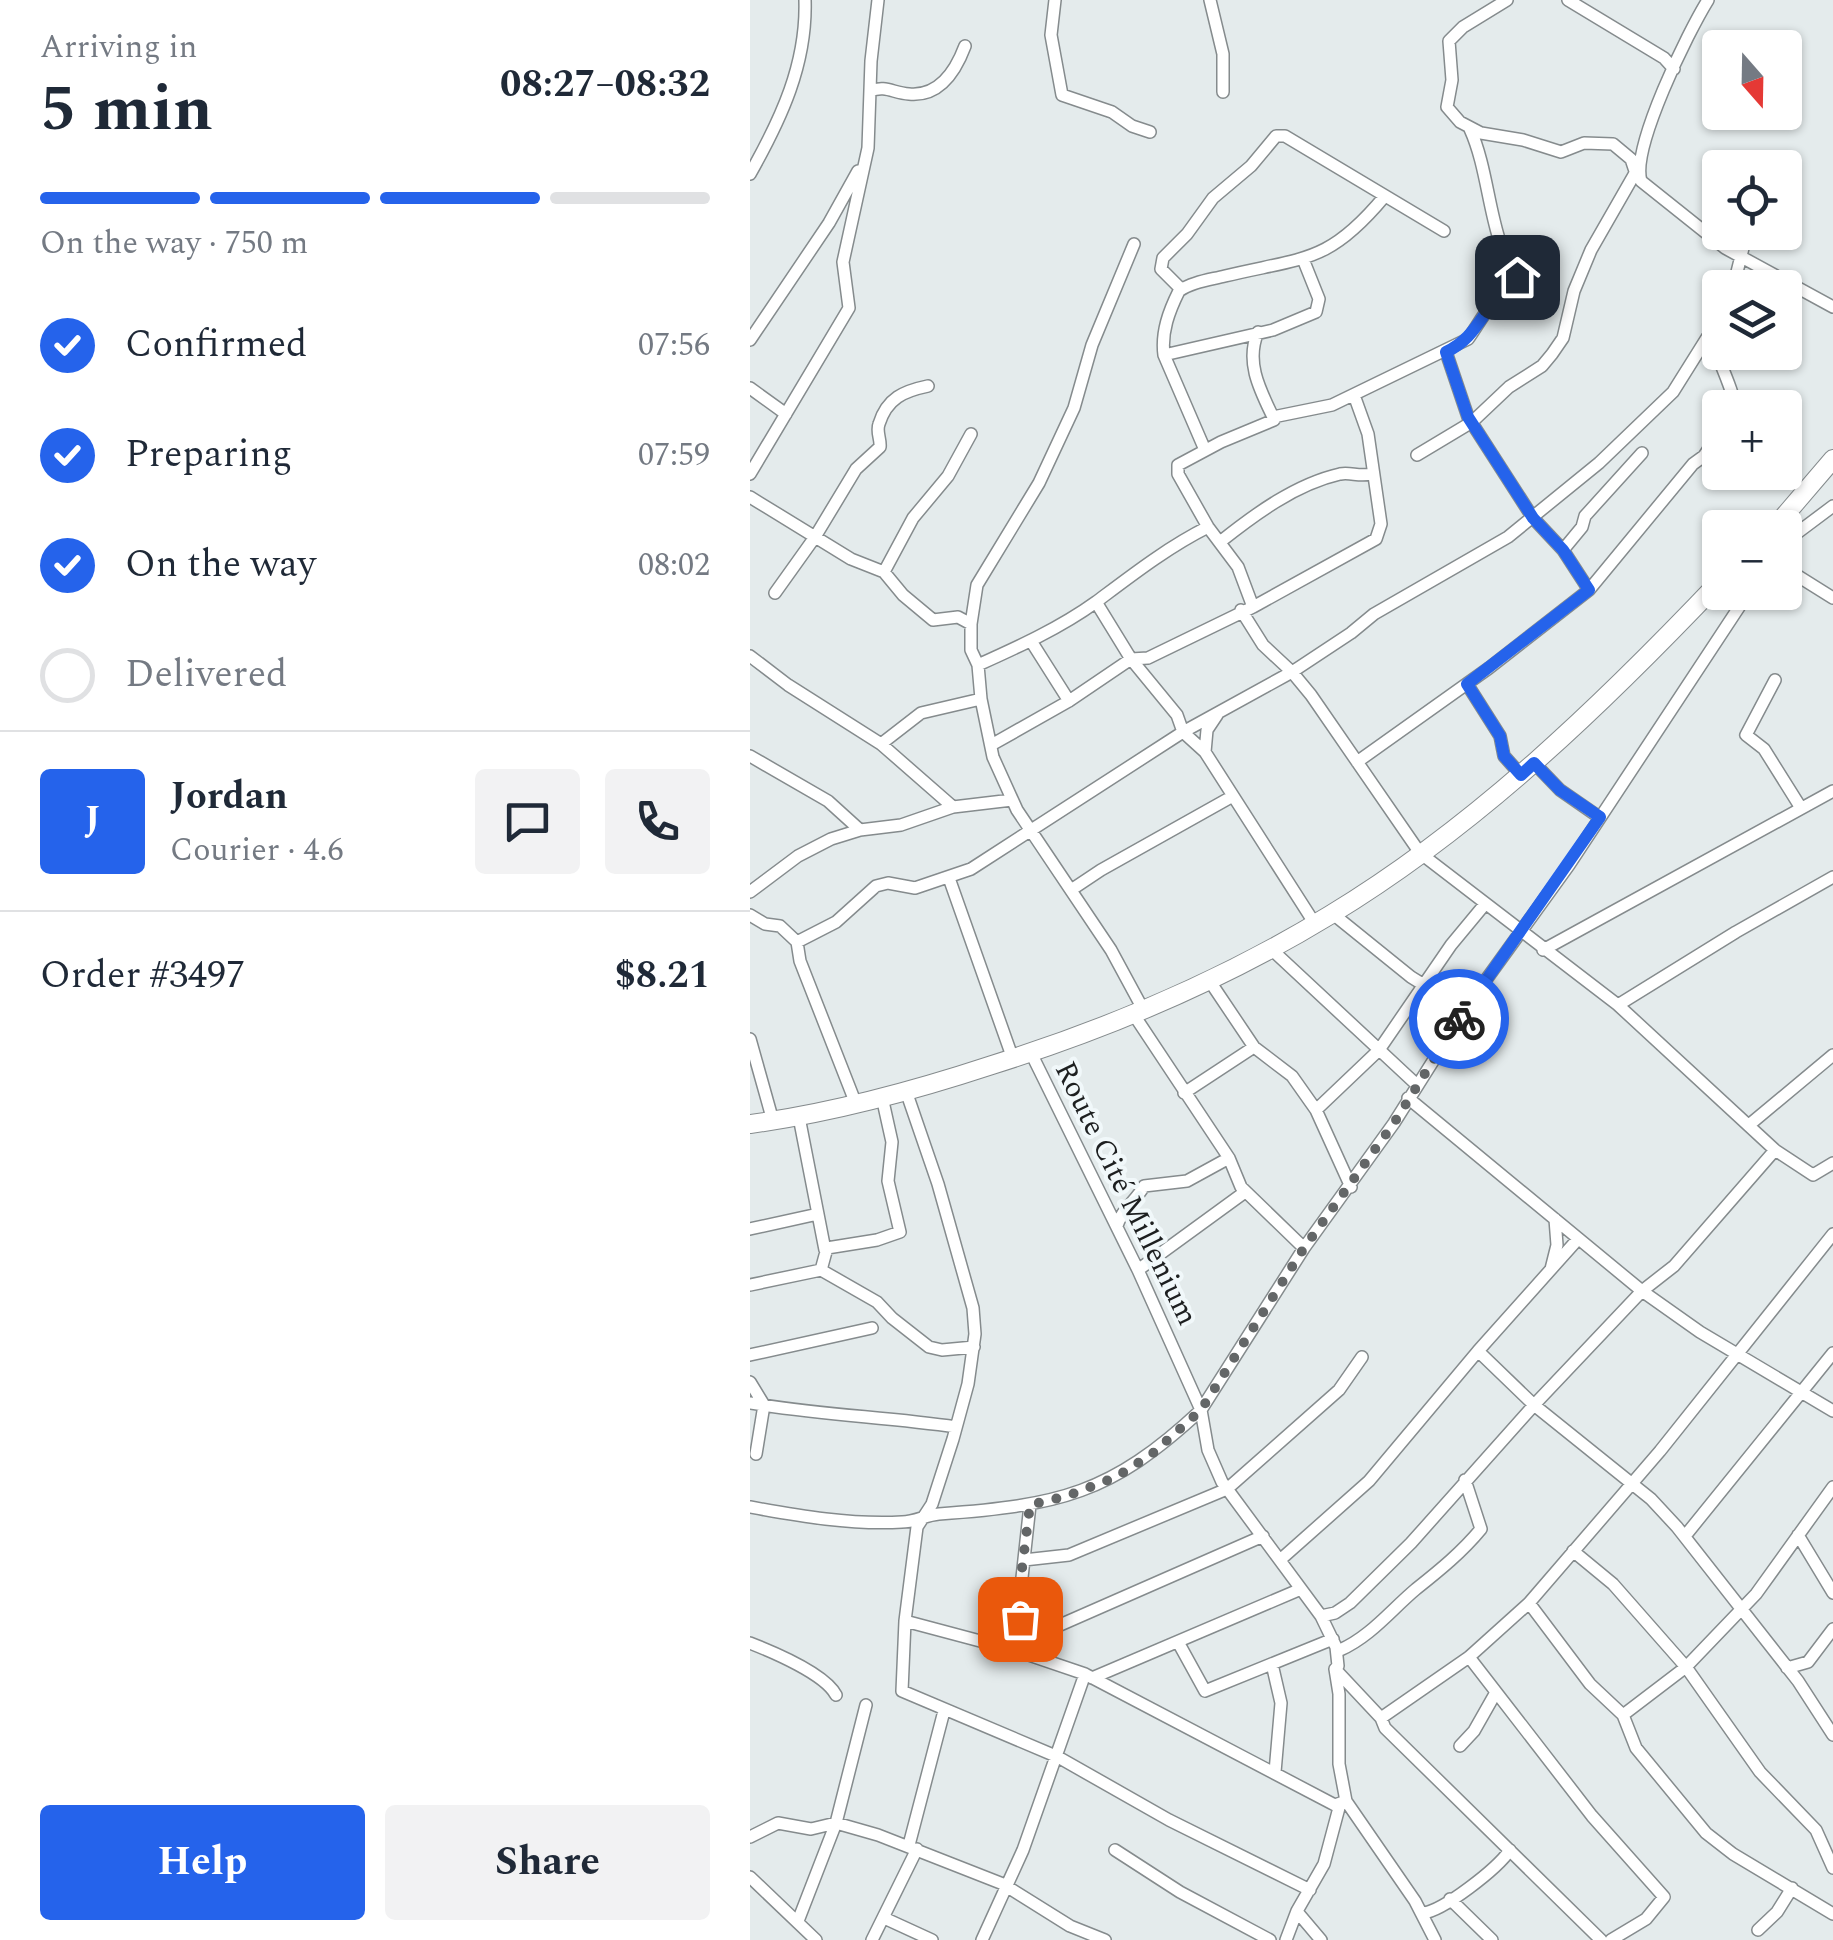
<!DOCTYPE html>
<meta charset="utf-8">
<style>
body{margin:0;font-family:Spectral,serif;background:#f2f2f3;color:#1f2937;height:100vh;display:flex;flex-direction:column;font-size:38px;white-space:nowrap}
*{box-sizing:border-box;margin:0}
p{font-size:32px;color:#747a83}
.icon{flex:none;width:55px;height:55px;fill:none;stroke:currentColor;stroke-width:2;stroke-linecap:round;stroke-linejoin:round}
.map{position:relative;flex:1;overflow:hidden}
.side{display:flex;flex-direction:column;background:#fff;width:750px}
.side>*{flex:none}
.needle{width:65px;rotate:160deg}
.tools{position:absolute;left:952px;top:30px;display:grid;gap:20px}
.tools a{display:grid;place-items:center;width:100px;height:100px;border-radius:10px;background:#fff;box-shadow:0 2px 8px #0004;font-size:50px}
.pin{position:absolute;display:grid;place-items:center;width:85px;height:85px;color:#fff;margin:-42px;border-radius:20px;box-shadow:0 5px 15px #0006}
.courier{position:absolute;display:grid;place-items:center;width:100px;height:100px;margin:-50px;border:8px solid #2563eb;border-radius:50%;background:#fff;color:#222;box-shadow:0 2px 12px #0007}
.head em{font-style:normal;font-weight:700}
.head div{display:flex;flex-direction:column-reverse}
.head{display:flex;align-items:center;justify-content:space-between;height:170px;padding:0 40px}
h1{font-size:65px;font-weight:700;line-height:75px}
.bar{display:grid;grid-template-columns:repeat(4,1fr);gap:15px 10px;align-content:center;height:120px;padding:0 40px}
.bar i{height:12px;border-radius:8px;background:#e0e1e3}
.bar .selected{background:#2563eb}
.bar p{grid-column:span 4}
.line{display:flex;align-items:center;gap:25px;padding:0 40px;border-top:2px solid #e0e1e3}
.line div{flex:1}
.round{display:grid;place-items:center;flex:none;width:105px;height:105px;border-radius:10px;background:#f2f2f3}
ol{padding:0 40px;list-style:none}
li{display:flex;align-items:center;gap:30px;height:110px}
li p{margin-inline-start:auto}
li .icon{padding:10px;border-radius:50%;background:#2563eb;color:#fff;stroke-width:4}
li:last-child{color:#747a83}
li i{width:55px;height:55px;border:5px solid #e0e1e3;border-radius:50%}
.cta{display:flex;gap:20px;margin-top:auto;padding:20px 40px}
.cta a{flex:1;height:115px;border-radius:10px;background:#2563eb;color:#fff;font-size:40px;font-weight:700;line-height:115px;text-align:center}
.cta a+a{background:#f2f2f3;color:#1f2937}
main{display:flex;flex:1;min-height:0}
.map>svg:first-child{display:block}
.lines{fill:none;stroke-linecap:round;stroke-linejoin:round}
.minor-casing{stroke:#858b8d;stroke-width:14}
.highway-casing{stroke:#858b8d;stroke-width:20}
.minor{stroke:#fff;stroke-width:11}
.highway{stroke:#fff;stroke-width:18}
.done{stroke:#636667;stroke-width:10;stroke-dasharray:0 18}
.route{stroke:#2563eb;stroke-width:12}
.labels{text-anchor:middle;stroke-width:8;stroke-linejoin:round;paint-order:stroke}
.street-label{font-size:30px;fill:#1d1f20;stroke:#f1f8fa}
</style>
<main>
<section class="side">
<div class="head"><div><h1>5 min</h1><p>Arriving in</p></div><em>08:27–08:32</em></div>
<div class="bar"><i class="selected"></i><i class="selected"></i><i class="selected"></i><i></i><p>On the way · 750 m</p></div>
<ol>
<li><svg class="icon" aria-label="check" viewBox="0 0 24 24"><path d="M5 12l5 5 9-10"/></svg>Confirmed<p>07:56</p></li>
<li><svg class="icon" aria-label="check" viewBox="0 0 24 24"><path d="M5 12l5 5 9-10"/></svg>Preparing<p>07:59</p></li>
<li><svg class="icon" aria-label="check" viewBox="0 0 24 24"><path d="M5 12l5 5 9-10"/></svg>On the way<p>08:02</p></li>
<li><i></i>Delivered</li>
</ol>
<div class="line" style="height:180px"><b class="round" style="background:#2563eb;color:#fff">J</b><div><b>Jordan</b><p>Courier · 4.6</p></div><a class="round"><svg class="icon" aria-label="chat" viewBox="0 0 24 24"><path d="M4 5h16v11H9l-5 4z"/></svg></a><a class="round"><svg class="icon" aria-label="phone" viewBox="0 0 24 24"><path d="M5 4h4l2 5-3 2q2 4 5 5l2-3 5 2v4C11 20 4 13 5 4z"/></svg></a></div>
<div class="line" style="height:130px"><div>Order #3497</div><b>$8.21</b></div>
<div class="cta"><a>Help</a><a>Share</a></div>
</section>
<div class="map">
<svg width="1083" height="1940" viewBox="0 0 1083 1940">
<rect width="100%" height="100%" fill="#e4ebec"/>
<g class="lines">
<g class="minor-casing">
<path id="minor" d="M305 0 301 35 312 95 362 112 382 126 400 132
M460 0 473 54V92
M757 0 713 27 699 41 702 80 697 107 710 122 731 133 773 140 811 152 834 143 863 144 881 159 885 171
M818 0 914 58 924 69
M958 0C938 32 881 148 891 181L975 248 1083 307
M120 91C136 85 143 93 159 94 190 97 206 70 215 46
M0 174C31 119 57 64 55 0
M384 244 342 345 324 408 289 483 227 585 221 624V650L228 665 231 699 243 757 267 810 361 950 394 1011
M983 288 997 232
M431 289 411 269 413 258 437 234 463 198 501 166 526 136H535L694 231
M508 332C495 362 510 390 523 417
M959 333C964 351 986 395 985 408
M0 340 79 223 108 171
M696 352 718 417 783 518 813 550 839 590
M414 355 523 330 566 312 569 299 553 259
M0 388 36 414
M455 450 414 355C411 332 419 311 429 291 442 282 459 280 475 276 554 257 578 264 634 197
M667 455 722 422 759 387 792 366 802 354 813 338 824 291 841 250 888 168
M0 474 99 308 93 262 118 148 121 61 128 0
M0 497 101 559 134 572 153 595 183 620 208 617 221 624
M470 542C505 514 546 484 590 474 601 472 609 477 621 474
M1035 542 1083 506
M813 550 832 527 835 516 892 453
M1035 568 1083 598
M134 572 163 518 198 476 221 434
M25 593 65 537 106 469 130 447C131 439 126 432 129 424 137 398 154 391 178 386
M346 602 381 659 427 715 433 732 455 752 565 924
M503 607 488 567 458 527 428 474V465L471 442 524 420 523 417 582 405 718 339C726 328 734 313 743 303 753 293 761 290 767 277 738 236 741 175 720 129
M491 610 513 645 542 672 561 695 670 853 868 1005 1025 1150 1063 1175 1083 1163
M281 641 319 701
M0 656 38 685 131 744 203 807
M228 665C268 647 310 628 346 602 382 575 418 547 458 527
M1025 680 996 735 1014 749 1051 808
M717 684 750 736 754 756 771 775
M131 744 171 713 231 699
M243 744 319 701 381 659 398 658 503 607 626 539 631 524 618 434 604 395
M455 752 457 730 467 715
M0 756 78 801 110 830
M607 762 739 668 839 590 943 464 954 456 970 432
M784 763 810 790 849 817
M199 878 263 1059
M321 890 351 870 483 796
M0 892 48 856 81 839 110 830 151 825 203 807 262 800
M583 914 661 977 711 1008 712 1015 644 1123 554 1248 451 1410 458 1450 472 1482 571 1616 586 1647 588 1666 585 1669 589 1694V1764L596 1801 665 1901 685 1940
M0 915 15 924 30 926 47 942 50 961 106 1104
M47 942 86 922 126 886 138 883 165 888 221 869 433 732 542 672 601 633 624 614 758 537 849 463 923 392 970 317
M520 948 667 1085
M793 950 1083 791
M459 980 504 1047 542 1076 566 1110 601 1187
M868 1005 986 932 1083 877
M712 1013 819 865 999 592
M384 1015 479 1158 491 1187 554 1248
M0 1039 23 1121
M156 1091 188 1184 223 1308 225 1334 218 1384 203 1439 182 1504 167 1527 155 1621 152 1691 308 1757 419 1820 560 1890
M434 1093 504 1047
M658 1098 892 1291 950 1332 1083 1411
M566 1110 629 1050 701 945 735 904
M49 1117 75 1250
M999 1125 1083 1055
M367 1226C371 1210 386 1201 394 1186L437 1181 479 1158
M0 1229 68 1214
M801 1269 807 1245 805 1219
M71 1270 127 1302 142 1318 179 1347 192 1350 224 1347
M388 1270 495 1192
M0 1285 71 1270 77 1248 127 1240 150 1232 138 1181 142 1142 132 1097
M728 1351 784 1405 901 1499 927 1527 1048 1681 1083 1735
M0 1355 122 1328
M0 1382 14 1405 6 1454
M0 1403C69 1415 137 1417 206 1427
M0 1507C49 1516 102 1525 152 1522 165 1522 176 1515 189 1514 309 1505 360 1495 451 1410L388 1270 281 1053
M1048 1535 1083 1593
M935 1536 1083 1353
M823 1551 863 1584 936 1667 1010 1772 1066 1830 1083 1868
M274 1560 319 1555 477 1489 589 1390 612 1357
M530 1560 619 1481 728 1351 828 1239
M779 1603 840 1684 873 1715 886 1748 956 1833 983 1854 1083 1914
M266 1616 285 1625H310L513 1536
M571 1616 585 1613 600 1603 661 1543 784 1405 892 1291 924 1266 1025 1150
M155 1621 264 1650 335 1674 581 1803 585 1805 596 1801
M428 1642 455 1691 583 1639
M0 1643C23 1652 75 1674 86 1695
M586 1647 590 1650C620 1637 641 1610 666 1589 690 1570 712 1552 731 1529L715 1480
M264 1650 280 1505
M719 1657 842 1816 914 1897 896 1919 861 1940
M522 1664 531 1703 525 1772
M1037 1668 1058 1662 1083 1629
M585 1669 631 1718 635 1728 851 1940
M342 1678 551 1589
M873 1715 936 1667 1006 1594 1083 1487
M631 1718 719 1657 779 1603 910 1451 1083 1234
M710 1746 724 1731 745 1694
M0 1837 28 1823 61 1829 86 1823 128 1835 253 1884 320 1926 355 1940
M159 1845 194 1711
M365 1850 430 1892 520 1940
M0 1877 66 1940
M700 1899 742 1940
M673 1913C693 1911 747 1869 760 1850
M549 1914 571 1940
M134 1918 182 1940
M48 1921 86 1823 116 1705
M1008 1930 1027 1912 1042 1888
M122 1940 167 1849
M232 1940 273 1850 335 1674
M536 1940 547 1911 574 1864 590 1804"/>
</g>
<g class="highway-casing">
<path id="highway" d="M1024 528 1083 459
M0 1124C82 1113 163 1091 242 1065 360 1028 475 979 580 915 727 826 852 705 970 581"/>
</g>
<use href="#minor" class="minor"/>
<use href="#highway" class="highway"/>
</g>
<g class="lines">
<path class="done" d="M270 1619 266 1616 280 1505 317 1496 366 1477 402 1454 451 1410 554 1248 644 1123 709 1019"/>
<path class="route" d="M709 1019 850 817 810 790 784 763 771 775 754 756 750 736 717 684 839 590 813 550 783 518 718 417 696 352C719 341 726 326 740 307 748 295 760 291 767 277"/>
</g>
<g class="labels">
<g class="street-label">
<text transform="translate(377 1193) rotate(64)" y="10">Route Cité Millenium</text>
</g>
</g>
</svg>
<div class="tools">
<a><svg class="needle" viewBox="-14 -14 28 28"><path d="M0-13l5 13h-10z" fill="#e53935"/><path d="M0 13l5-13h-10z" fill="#747a83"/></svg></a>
<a><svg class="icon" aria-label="locate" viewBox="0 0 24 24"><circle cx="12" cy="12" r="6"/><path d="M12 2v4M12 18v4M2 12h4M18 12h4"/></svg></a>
<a><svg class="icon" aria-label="layers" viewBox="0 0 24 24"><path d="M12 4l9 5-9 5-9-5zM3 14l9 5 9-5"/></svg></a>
<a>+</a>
<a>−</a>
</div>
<div class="pin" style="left:270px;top:1619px;background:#ea580c"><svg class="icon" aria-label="bag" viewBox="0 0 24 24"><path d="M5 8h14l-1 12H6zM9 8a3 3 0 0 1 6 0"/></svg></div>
<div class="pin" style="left:767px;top:277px;background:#1f2937"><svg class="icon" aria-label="home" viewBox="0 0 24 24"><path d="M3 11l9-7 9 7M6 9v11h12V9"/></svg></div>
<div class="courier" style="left:709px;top:1019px"><svg class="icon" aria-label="bike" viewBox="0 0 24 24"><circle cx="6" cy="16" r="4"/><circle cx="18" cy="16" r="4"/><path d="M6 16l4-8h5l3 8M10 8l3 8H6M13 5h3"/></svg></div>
</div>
</main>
